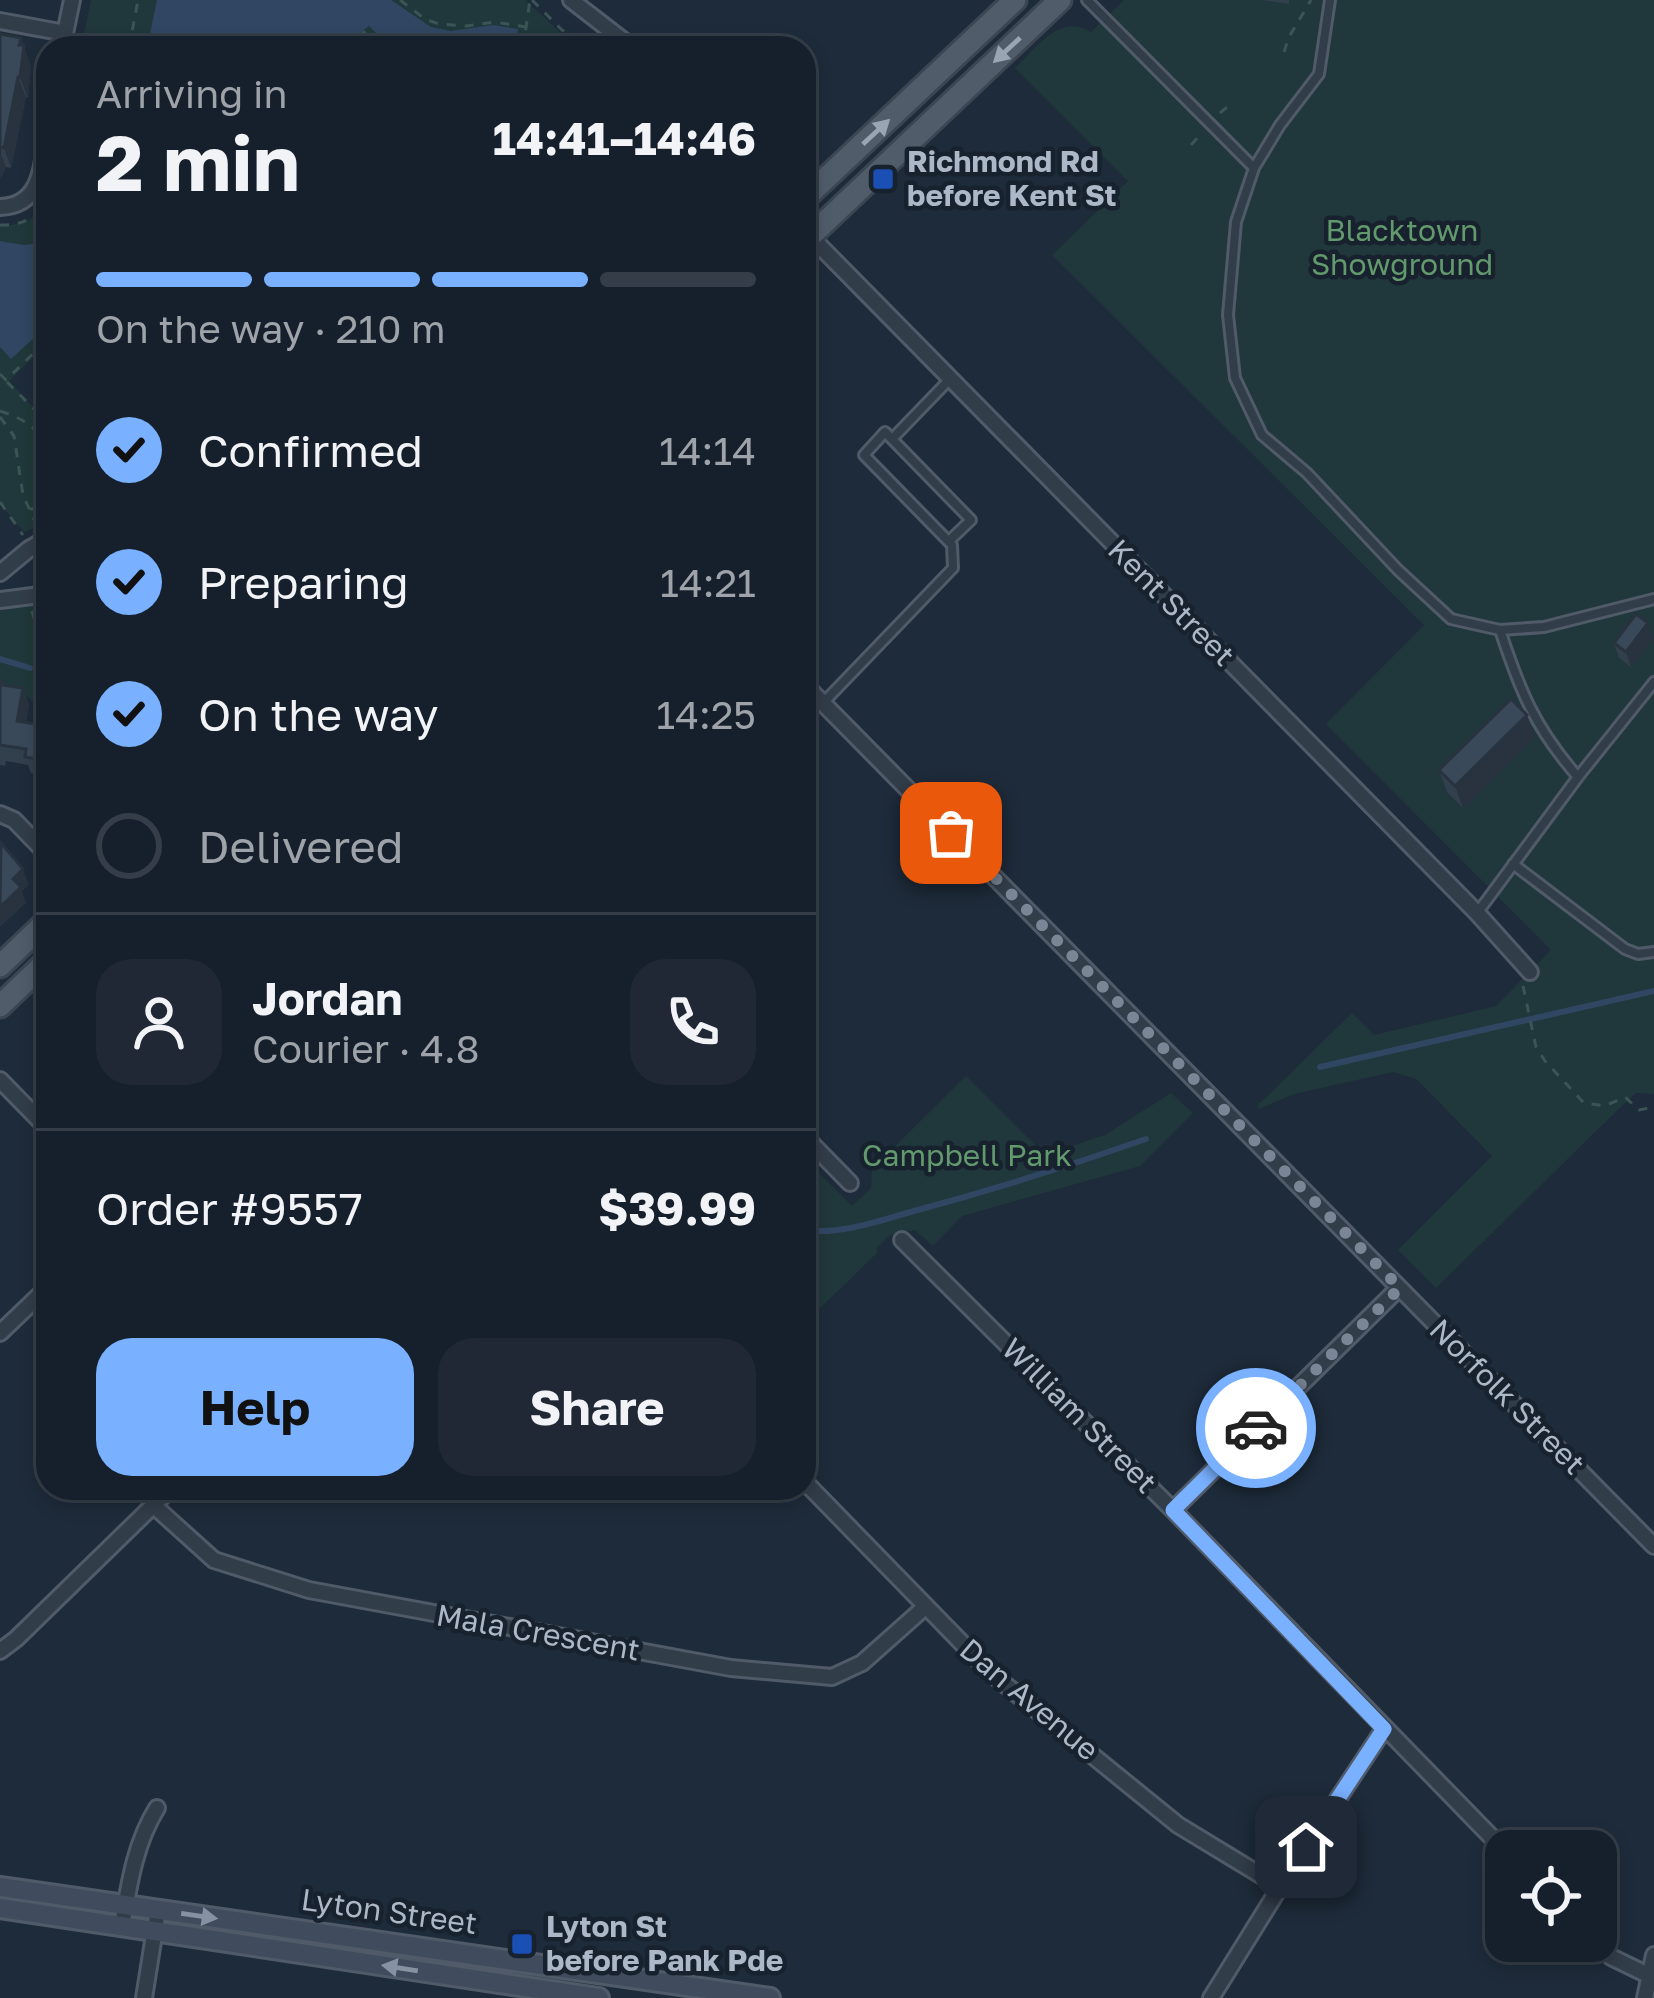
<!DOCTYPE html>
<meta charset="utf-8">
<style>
body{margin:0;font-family:"Golos Text",sans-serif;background:#1f2834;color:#f1f3f6;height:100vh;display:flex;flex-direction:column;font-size:45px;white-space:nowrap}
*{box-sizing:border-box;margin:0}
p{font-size:39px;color:#9ea3a9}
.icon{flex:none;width:66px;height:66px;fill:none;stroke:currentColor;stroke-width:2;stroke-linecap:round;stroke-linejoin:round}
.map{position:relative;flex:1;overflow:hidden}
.drawer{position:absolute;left:36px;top:36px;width:780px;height:1464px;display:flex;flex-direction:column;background:#16202c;border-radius:36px;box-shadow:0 6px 18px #0003,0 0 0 3px #353e48}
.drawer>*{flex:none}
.buttons{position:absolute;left:1485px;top:1830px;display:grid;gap:24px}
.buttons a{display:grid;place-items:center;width:132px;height:132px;border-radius:24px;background:#16202c;box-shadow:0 6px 18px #0003,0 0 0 3px #353e48;font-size:60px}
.pin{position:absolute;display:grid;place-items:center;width:102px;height:102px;color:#fff;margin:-51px;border-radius:24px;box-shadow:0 6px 18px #0006}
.courier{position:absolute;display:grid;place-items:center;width:120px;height:120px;margin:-60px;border:9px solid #79b0ff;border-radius:50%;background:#fff;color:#222;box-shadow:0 3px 15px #0007}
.summary em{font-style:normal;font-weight:700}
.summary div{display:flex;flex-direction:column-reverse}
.summary{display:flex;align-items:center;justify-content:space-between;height:204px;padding:0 60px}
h1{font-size:78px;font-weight:700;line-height:90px}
.bar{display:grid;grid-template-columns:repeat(4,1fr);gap:18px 12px;align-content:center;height:144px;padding:0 60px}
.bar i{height:15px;border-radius:9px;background:#353e48}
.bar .current{background:#79b0ff}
.bar p{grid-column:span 4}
.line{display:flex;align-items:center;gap:30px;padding:0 60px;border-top:3px solid #353e48}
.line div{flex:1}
.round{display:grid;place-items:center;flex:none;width:126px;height:126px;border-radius:36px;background:#1f2834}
ol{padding:0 60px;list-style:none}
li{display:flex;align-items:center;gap:36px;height:132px}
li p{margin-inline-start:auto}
li .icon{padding:12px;border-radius:50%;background:#79b0ff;color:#111;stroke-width:4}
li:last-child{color:#9ea3a9}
li i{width:66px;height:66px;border:6px solid #353e48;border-radius:50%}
.cta{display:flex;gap:24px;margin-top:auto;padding:24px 60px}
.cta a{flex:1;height:138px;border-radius:36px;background:#79b0ff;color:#111;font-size:48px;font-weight:700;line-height:138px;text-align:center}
.cta a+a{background:#1f2834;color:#f1f3f6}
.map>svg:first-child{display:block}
.green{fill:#20383b}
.water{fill:#304662}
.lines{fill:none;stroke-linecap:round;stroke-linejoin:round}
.stream{stroke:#304662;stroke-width:6}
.service-casing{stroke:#505a68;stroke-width:14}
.minor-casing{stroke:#505a68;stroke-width:20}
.secondary-casing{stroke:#505a68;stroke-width:24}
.primary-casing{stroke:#3c4653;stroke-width:27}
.path{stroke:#3b5455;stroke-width:3;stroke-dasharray:9 9;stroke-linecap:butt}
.service{stroke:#323d4a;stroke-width:8}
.minor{stroke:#323d4a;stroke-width:14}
.secondary{stroke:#404c5d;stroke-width:18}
.primary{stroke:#505c6a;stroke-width:21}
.wall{fill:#323f4d}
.shaded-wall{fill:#29333f}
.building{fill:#3a495a;stroke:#29333f;stroke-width:3}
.oneway{fill:#9aa5b4}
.oneway2{fill:#8692a2}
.done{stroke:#7a8696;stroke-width:12;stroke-dasharray:0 21.6}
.route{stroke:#79b0ff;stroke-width:15}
.transit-dot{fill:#1a4fb4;stroke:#18222e;stroke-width:4.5}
.labels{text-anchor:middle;stroke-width:9;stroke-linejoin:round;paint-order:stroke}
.poi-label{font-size:30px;font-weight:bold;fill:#acb7c7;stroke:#18222e;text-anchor:start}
.park-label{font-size:30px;fill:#62996d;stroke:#18222e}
.street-label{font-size:30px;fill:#acb7c7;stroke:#18222e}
</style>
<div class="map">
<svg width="1654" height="1998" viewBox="0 0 1654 1998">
<rect width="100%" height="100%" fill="#1e2b3a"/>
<path class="green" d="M91 0H525L561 33 587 48H385L371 33 356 48H81Z
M1124 0H1654V1094L1636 1093 1625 1103 1436 1288 1398 1250 1492 1156 1416 1079 1393 1072 1294 1094 1259 1109 1257 1106 1352 1013 1374 1035 1496 1006 1551 950 1326 724 1424 625 1052 255 1128 181 1015 68C1036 48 1060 12 1091 32Z
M48 200V343L9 381 48 423V522L24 532 0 504V225C20 227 38 218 48 200Z
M48 600V634H44L48 638V716L24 694 0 690V607L22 606Z
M966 1076 1045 1155 1105 1135 1171 1093 1193 1113 1140 1166 962 1216 933 1246 915 1230 890 1235 876 1249 878 1252 810 1318 804 1317V1158L852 1206 871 1188 872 1169Z"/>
<path class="water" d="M157 0H391L431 27 451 31 493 25 518 29 515 47 512 48H391L369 26 342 48H265L185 35 182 48H147Z
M0 241 24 245 48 242V325L11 359 0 347Z"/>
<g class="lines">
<path class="stream" d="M0 659 30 668
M1320 1067 1654 991
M804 1230C841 1235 878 1221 914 1211 992 1190 1069 1166 1146 1139"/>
<g class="service-casing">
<path id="service" d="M1087 0 1254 168 1236 222 1228 315 1235 378 1262 435 1307 473 1398 570 1451 619 1500 630 1544 627 1654 599
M1254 168 1280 125 1319 74 1330 0
M892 439 949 380
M1500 630C1520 691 1535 728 1578 777
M824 702 953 568 952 545 864 455 885 432 971 520 949 541
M1513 864 1625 949 1638 954 1654 952
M1478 912 1578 777 1654 682"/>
</g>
<g class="minor-casing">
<path id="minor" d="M571 0 633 48
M0 21 65 33
M62 48 72 0
M0 207C45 206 42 159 48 124
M808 234 1477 913 1530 972
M0 573 29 549 48 538
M0 600 48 594
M804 684 1654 1546
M0 814 14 820 48 855
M0 1080 48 1129
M804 1136 850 1183
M902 1240 1173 1510 1506 1852
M0 1333 48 1287
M804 1481 992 1674 1178 1825 1280 1887
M153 1505 214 1560 309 1590 731 1668 832 1677 862 1663 925 1607
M1173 1510 1399 1288
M0 1651 16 1639 171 1488
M122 1926C129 1885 135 1843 157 1808
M1595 1941 1611 1957 1650 1976
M144 1998 158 1910
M1211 1998 1280 1887 1384 1729
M1645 1998 1654 1955"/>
</g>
<g class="secondary-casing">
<path id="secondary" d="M0 1887 770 1998
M0 1908 599 1998"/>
</g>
<g class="primary-casing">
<path id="primary" d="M804 199 1015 0
M804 242 1060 0
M0 966 48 920
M0 1006 48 960"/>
</g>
<path class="path" d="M400 0 425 19 439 24 466 26 495 22 526 27
M532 0 562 30 594 48
M129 48 138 0
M347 48 364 32 381 48
M523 48 530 0
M1284 52 1289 37 1311 0
M1220 113 1232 103
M1191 145 1200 135
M804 167 809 161H816
M0 225C20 226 38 218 48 200
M0 374 6 380 48 339
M7 382 48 423
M0 411C22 418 38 427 48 449
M0 417 14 436 23 495 37 526
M0 502 23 535
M30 509 48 508
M32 611 41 641 48 648
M1523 986 1536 1047 1545 1061 1584 1103 1605 1106 1625 1097 1639 1110 1654 1107"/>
<use href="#service" class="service"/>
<use href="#minor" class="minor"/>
<use href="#secondary" class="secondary"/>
<use href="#primary" class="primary"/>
</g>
<path class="wall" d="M1262 0H1289V4Z
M0 34 31 66 28 98 26 97 11 168 6 167 1 179Z
M1648 623 1653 638 1631 667 1619 658 1614 643Z
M0 681H3L4 685 23 688 29 705 26 722 48 726V776L31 773 28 765 6 761 5 766 0 765Z
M1535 737 1463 808 1447 792 1439 770Z"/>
<path class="shaded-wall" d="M21 38 31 66 28 98 20 77Z
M18 77 26 97 11 168 4 148Z
M0 152 6 167 1 179 0 175Z
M1648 623 1653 638 1631 667 1626 652Z
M23 688 29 705 23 737 17 721Z
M1527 715 1535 737 1463 808 1455 786Z
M23 869 29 885 22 891 26 903 0 927V907L13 879Z"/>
<path class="building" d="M0 34 21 38 19 45H24L20 77H18L4 148 0 147Z
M1636 614 1648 623 1626 652 1614 643Z
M0 681H3L2 685 23 688 17 721 48 726V765L43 760 25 757 26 749 0 745Z
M1511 699 1527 715 1455 786 1439 770Z
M1 843 23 869 13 879 21 887 0 907Z"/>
<defs><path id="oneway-solid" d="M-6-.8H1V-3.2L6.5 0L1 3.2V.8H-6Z" transform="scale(3)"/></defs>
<g class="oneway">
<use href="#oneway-solid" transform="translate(1007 50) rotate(137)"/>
<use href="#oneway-solid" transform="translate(876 132) rotate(-43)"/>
</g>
<g class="oneway2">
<use href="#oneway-solid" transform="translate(199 1916) rotate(8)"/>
<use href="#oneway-solid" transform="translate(400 1968) rotate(-171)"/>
</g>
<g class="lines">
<path class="done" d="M951 833 1400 1288 1256 1428"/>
<path class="route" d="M1256 1428 1173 1510 1384 1729 1306 1847"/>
</g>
<g class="transit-dot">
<rect x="871" y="167" width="24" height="24" rx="6"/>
<rect x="510" y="1932" width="24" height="24" rx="6"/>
</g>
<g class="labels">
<g class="poi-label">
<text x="907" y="172">Richmond Rd<tspan x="907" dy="34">before Kent St</tspan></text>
<text x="546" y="1937">Lyton St<tspan x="546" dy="34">before Pank Pde</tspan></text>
</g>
<g class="park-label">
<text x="1402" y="241">Blacktown<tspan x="1402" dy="34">Showground</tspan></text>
<text x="967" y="1166">Campbell Park</text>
</g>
<g class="street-label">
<text transform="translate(1171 603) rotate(45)" y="10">Kent Street</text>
<text transform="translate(1507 1397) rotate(45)" y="10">Norfolk Street</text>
<text transform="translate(1079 1416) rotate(45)" y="10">William Street</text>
<text transform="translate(538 1633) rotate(10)" y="10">Mala Crescent</text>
<text transform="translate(1029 1700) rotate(40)" y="10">Dan Avenue</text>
<text transform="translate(389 1912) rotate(8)" y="10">Lyton Street</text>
</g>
</g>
</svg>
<div class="buttons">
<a><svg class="icon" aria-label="locate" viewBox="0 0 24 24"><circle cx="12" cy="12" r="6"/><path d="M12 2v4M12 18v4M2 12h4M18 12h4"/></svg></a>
</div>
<div class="pin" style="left:951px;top:833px;background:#ea580c"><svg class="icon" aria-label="bag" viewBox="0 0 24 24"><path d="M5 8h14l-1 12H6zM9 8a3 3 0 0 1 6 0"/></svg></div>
<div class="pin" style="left:1306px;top:1847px;background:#1f2937"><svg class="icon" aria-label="home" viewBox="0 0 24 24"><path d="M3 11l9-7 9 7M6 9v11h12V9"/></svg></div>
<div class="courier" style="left:1256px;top:1428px"><svg class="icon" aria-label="car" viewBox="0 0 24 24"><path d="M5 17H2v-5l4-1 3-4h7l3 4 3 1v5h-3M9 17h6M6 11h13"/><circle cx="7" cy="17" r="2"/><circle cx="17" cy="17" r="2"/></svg></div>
<section class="drawer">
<div class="summary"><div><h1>2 min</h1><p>Arriving in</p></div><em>14:41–14:46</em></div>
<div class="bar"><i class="current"></i><i class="current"></i><i class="current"></i><i></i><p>On the way · 210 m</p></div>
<ol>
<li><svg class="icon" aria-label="check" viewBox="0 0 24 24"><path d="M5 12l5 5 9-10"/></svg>Confirmed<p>14:14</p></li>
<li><svg class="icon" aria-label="check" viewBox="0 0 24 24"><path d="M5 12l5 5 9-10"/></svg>Preparing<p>14:21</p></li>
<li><svg class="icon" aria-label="check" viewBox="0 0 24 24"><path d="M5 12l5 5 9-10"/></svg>On the way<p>14:25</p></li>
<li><i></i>Delivered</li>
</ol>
<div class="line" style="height:216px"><a class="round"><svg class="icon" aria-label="person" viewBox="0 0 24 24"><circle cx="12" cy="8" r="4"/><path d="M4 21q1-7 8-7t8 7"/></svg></a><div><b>Jordan</b><p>Courier · 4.8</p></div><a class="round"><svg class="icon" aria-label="phone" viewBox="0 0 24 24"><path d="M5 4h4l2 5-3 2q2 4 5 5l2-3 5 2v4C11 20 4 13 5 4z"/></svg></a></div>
<div class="line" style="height:156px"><div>Order #9557</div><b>$39.99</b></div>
<div class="cta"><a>Help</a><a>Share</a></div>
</section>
</div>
